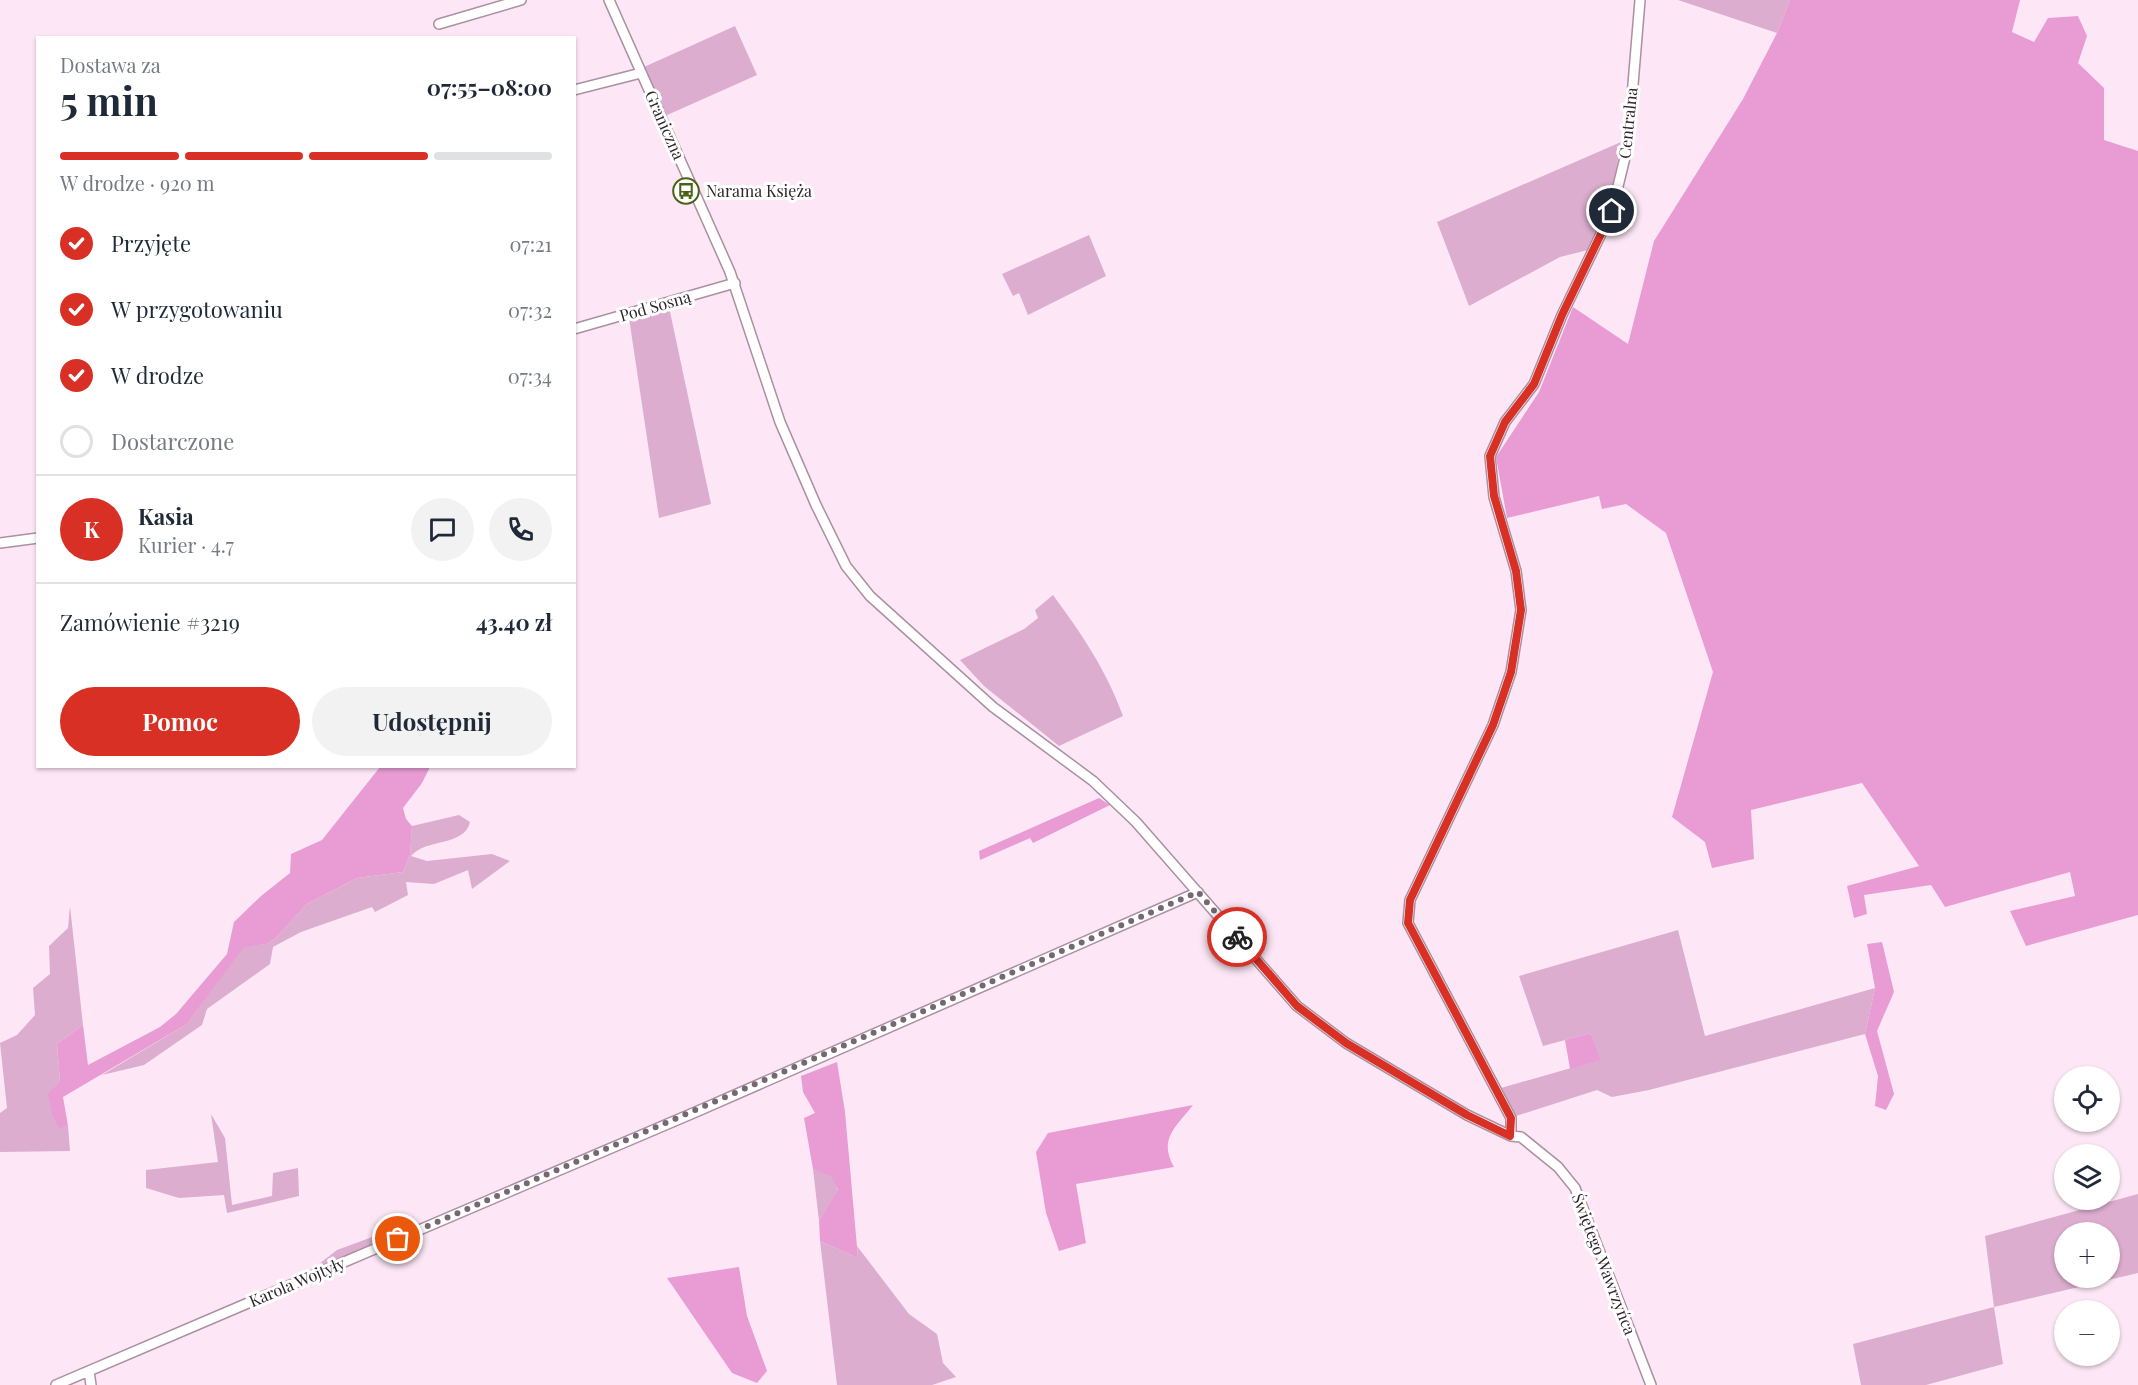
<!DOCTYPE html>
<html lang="pl">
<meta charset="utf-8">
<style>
body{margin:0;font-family:"Playfair Display",serif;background:#f2f2f3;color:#1f2937;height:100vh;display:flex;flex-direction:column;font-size:22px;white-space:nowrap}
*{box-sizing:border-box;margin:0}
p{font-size:20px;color:#747a83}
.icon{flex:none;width:33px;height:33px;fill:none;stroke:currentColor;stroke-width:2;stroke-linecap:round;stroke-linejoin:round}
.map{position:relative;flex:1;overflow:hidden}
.panel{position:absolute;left:36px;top:36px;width:540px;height:732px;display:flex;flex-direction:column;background:#fff;border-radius:0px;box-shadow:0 2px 4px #0004}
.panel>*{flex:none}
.tools{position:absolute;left:2054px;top:1066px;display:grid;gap:12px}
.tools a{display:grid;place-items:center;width:66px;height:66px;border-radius:50%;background:#fff;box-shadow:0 2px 4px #0004;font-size:30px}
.pin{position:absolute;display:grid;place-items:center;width:51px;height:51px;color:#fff;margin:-26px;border:3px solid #fff;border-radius:50%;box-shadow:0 2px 6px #0007}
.courier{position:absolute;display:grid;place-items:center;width:60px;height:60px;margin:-30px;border:4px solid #d93025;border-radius:50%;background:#fff;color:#222;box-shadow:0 2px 8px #0007}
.head em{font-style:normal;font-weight:700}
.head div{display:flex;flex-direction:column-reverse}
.head{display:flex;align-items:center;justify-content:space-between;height:102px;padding:0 24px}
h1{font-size:39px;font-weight:700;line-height:45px}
.bar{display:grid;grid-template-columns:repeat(4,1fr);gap:9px 6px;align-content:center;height:72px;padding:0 24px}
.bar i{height:8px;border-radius:4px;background:#e0e1e3}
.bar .current{background:#d93025}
.bar p{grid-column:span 4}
.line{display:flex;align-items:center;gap:15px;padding:0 24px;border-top:2px solid #e0e1e3}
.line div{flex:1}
.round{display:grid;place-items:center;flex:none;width:63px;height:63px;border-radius:32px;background:#f2f2f3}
ol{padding:0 24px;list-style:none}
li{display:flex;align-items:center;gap:18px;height:66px}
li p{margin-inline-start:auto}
li .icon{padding:6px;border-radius:50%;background:#d93025;color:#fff;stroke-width:4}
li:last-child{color:#747a83}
li i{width:33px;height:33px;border:3px solid #e0e1e3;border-radius:50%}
.action{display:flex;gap:12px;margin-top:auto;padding:12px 24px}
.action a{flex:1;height:69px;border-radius:36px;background:#d93025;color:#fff;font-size:24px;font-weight:700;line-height:69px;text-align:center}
.action a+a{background:#f2f2f3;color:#1f2937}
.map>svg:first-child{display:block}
.green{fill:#dcadce;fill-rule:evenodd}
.forest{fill:#e89cd3}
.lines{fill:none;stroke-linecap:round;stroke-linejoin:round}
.minor-casing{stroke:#aa90a1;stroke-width:12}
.minor{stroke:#fff;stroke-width:9}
.done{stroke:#766872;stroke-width:6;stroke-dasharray:0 10.8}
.route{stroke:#d93025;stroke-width:8}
.labels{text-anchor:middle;stroke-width:6;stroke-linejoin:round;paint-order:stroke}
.street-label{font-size:16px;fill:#2e242b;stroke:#fff}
.poi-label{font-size:16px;fill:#2e242b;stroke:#fff;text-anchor:start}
</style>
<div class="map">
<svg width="2138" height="1385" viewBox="0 0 2138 1385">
<rect width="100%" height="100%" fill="#fde7f6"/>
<path class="green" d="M1678 0H1790L1777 33Z
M735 26 757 75 665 116 644 67Z
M1621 142 1610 203 1588 250 1560 257 1469 306 1437 222Z
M1089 235 1106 276 1028 315 1019 293 1013 296 1002 274Z
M669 307 711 504 659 518 629 318Z
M1053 595C1081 633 1107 671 1123 716L1059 746 984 686 960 660 1024 629 1038 618 1035 610Z
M459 815 470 822C464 847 426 838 411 856L427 861 492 854 510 861 472 889 468 870 434 884 406 882 408 895 375 912 372 907 301 932 273 947 270 964 207 1009 202 1025 144 1065 102 1075 187 1024 244 946 267 944 276 938 307 904 357 878 403 872 410 855 412 826Z
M70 906 83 1025 57 1044 60 1082 59 1127 68 1126 70 1151 0 1152V1113L7 1108 0 1043 17 1035 35 1015 33 988 50 974 49 946 68 928Z
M1678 930 1705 1036 1875 988 1865 1034 1649 1090 1612 1097 1597 1090 1516 1116 1501 1088 1599 1060 1591 1033 1543 1046 1519 976Z
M211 1114 225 1138 232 1205 272 1196 273 1173 298 1168 299 1196 227 1213 224 1195 179 1198 146 1188V1170L218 1162Z
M813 1169 832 1175 838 1191 819 1221Z
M2138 1194V1273L1994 1307 2003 1364 1926 1385H1861L1853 1344 1994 1307 1985 1236ZM2064 1233H2109V1278H2064Z
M413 1222 414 1227 320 1268 319 1264 337 1250Z
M820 1241 858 1258 857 1246 909 1314 937 1334 943 1363 956 1377 932 1385H837Z"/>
<path class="forest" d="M1790 0H2020L2012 32 2034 42 2048 18 2078 16 2087 36 2078 63 2104 88V140L2138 151V915L2026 946 2010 911 2075 896 2070 872 1945 907 1931 885 1864 895 1867 914 1854 918 1847 886 1919 866 1862 783 1751 810 1754 859 1712 868 1705 842 1672 817 1713 672 1666 533 1626 504 1602 509 1599 496 1507 518 1496 457 1539 392 1573 307 1628 344 1654 241 1743 99 1777 33Z
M380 767H430L422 783 403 808 406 819 412 826 410 855 403 872 357 878 307 904 276 938 267 944 244 947 187 1024 63 1097 68 1126 59 1128 52 1114 48 1094 60 1082 57 1044 83 1025 88 1065 160 1027 176 1014 227 954 234 922 261 896 290 873 291 854 322 840Z
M1099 798 1110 805 1033 843 1030 838 980 860 979 851Z
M1882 942 1894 992 1877 1031 1894 1094 1886 1110 1875 1106 1878 1076 1865 1034 1875 988 1867 944Z
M1591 1033 1600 1060 1570 1069 1565 1040Z
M837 1062 845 1112 858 1258 820 1241 819 1221 838 1190 831 1176 813 1169 804 1118 815 1113 803 1092 801 1076Z
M1193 1105C1176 1127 1158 1139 1174 1167L1076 1184 1086 1243 1059 1251 1046 1213 1036 1152 1048 1133Z
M739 1267 747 1316 767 1371 757 1383 732 1373 667 1278Z"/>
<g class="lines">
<g class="minor-casing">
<path id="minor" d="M609 0 730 272 780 422 816 505 846 566 870 596 993 707 1093 781 1136 822 1297 1006 1346 1043 1467 1115 1511 1136 1521 1137 1558 1167 1575 1188 1651 1385
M439 24 521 0
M574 90 641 73
M574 329 735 283
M0 543 38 538
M1511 1136V1118L1408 923 1410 900 1493 725 1511 672 1521 610 1516 571 1494 497 1490 456 1505 422 1534 384 1562 315 1612 211 1628 145 1640 0
M89 1371 91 1385
M56 1385 698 1111 1198 892"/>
</g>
<use href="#minor" class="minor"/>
</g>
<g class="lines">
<path class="done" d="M398 1239 1198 892 1237 937"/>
<path class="route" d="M1237 937 1297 1006 1346 1043 1467 1115 1510 1136 1511 1118 1408 923 1410 900 1493 725 1511 672 1521 610 1516 571 1494 496 1490 456 1505 422 1534 384 1562 315 1612 211"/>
</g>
<defs>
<g id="bus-ring" transform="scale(1.35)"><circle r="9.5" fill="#fff" stroke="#476315" stroke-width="1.5"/><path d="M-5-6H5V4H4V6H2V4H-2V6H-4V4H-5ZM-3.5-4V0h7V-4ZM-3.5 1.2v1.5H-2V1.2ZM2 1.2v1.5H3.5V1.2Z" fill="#476315"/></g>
</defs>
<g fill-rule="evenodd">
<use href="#bus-ring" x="686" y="191"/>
</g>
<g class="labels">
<g class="street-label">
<text transform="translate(1628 123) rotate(-84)" y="6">Centralna</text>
<text transform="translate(665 125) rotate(66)" y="6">Graniczna</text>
<text transform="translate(655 306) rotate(-16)" y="6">Pod Sosną</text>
<text transform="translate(1604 1264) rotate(69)" y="6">Świętego Wawrzyńca</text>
<text transform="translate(297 1282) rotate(-23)" y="6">Karola Wojtyły</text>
</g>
<g class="poi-label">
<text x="706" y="197">Narama Księża</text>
</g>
</g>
</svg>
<div class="tools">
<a><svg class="icon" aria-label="locate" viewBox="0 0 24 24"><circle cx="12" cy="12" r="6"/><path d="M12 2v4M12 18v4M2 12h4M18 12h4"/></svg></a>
<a><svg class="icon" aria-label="layers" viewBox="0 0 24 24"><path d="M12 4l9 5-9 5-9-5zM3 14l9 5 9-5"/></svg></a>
<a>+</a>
<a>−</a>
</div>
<div class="pin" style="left:398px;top:1239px;background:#ea580c"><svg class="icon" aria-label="bag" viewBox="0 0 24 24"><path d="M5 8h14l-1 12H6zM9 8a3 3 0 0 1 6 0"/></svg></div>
<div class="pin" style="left:1612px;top:211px;background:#1f2937"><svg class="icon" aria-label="home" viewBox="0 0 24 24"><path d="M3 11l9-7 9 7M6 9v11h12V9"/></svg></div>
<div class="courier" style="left:1237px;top:937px"><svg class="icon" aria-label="bike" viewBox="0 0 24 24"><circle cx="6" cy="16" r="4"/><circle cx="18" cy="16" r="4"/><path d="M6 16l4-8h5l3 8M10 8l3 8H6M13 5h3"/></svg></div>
<section class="panel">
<div class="head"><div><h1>5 min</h1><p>Dostawa za</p></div><em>07:55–08:00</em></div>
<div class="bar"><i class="current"></i><i class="current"></i><i class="current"></i><i></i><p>W drodze · 920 m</p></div>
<ol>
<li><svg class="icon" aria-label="check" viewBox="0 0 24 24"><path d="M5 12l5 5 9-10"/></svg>Przyjęte<p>07:21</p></li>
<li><svg class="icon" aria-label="check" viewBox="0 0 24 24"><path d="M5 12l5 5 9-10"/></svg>W przygotowaniu<p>07:32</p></li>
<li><svg class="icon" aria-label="check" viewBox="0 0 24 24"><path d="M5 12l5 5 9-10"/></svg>W drodze<p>07:34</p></li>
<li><i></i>Dostarczone</li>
</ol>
<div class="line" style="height:108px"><b class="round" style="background:#d93025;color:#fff">K</b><div><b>Kasia</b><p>Kurier · 4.7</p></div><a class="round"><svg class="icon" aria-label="chat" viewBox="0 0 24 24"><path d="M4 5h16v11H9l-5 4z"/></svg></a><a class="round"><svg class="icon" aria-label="phone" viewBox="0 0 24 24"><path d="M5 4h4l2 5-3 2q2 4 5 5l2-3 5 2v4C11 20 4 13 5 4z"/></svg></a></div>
<div class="line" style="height:78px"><div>Zamówienie #3219</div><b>43.40 zł</b></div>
<div class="action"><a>Pomoc</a><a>Udostępnij</a></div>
</section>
</div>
